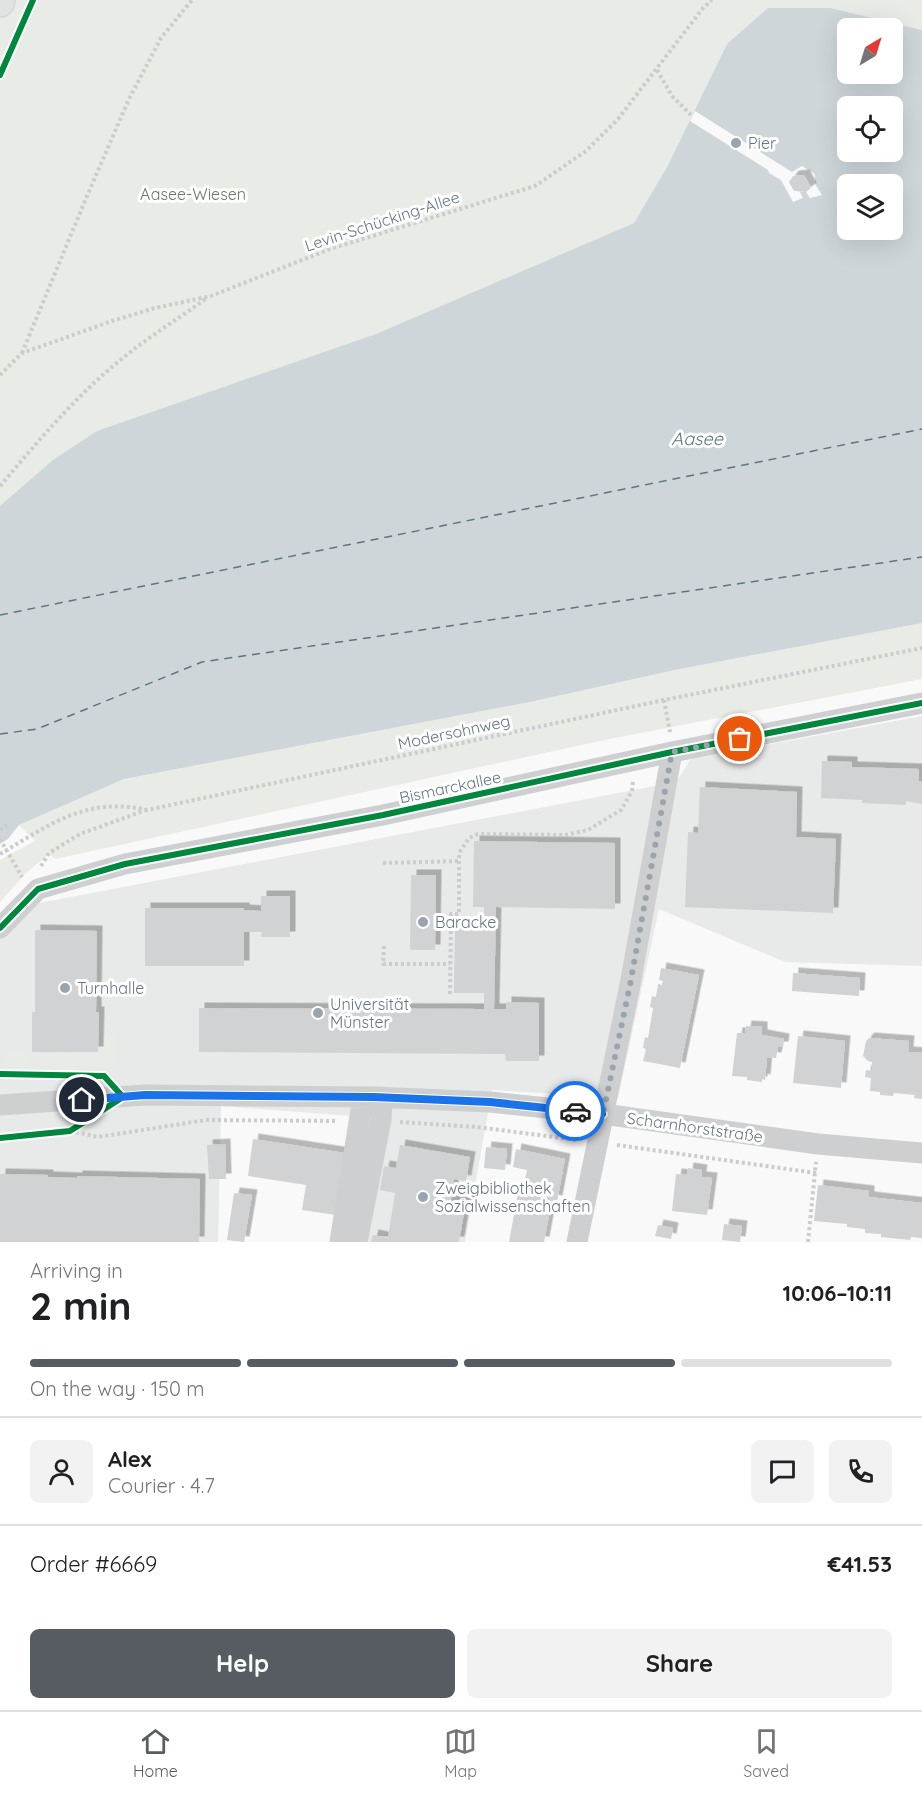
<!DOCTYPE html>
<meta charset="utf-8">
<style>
body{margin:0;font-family:Quicksand,sans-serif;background:#f2f2f2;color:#202124;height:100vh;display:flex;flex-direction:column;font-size:22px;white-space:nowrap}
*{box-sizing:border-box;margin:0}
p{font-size:20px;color:#757577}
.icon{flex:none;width:33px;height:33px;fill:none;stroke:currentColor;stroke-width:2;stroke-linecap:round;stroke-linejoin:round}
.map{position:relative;height:1242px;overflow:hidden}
.sheet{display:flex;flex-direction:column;background:#fff;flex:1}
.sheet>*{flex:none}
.needle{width:39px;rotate:38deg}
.buttons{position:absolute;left:837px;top:18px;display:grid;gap:12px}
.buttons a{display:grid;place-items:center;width:66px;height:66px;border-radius:9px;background:#fff;box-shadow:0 6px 24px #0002;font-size:30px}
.pin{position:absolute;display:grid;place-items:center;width:51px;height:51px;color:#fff;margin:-26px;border:3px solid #fff;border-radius:50%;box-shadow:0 2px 6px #0007}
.courier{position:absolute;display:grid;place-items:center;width:60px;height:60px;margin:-30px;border:4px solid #1a73e8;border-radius:50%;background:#fff;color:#222;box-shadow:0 2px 8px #0007}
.headline em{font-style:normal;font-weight:800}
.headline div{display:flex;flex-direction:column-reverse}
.headline{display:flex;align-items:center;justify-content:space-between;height:102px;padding:0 30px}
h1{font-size:39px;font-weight:800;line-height:45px}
.bar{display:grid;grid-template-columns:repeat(4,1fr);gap:9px 6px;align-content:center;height:72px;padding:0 30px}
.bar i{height:8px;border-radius:4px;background:#e0e0e0}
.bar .selected{background:#565c61}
.bar p{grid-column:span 4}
.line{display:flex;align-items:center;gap:15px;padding:0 30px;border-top:2px solid #e0e0e0}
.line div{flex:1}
.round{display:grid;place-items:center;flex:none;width:63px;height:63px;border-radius:9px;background:#f2f2f2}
.cta{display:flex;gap:12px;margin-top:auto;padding:12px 30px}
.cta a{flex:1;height:69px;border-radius:9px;background:#565c61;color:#fff;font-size:24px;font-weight:800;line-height:69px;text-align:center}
.cta a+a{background:#f2f2f2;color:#202124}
.dock{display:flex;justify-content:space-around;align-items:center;height:84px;border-top:2px solid #e0e0e0;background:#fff;font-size:16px;color:#757577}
.dock a{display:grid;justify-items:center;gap:3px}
.dock .selected{color:#565c61}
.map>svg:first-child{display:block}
.built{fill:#e8e9e9}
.green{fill:#e8ebe6}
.water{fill:#ced6d9;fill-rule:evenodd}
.pier{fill:#f9f9f9}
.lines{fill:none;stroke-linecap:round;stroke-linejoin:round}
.ferry{stroke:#60757c;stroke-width:1.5;stroke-dasharray:8 6;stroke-linecap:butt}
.building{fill:#d0d2d3;filter:url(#shadow)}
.major-casing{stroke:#d5d6d7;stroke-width:30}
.path{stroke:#cbcccd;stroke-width:4;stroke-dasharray:3 3;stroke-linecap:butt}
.minor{stroke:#cecfd0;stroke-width:21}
.major{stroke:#e1e2e2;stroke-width:27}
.cycleway-casing{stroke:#fff;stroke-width:10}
.cycleway{stroke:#00873e;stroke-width:6}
.done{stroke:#99a4ac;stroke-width:6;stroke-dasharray:0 10.8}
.route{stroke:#1a73e8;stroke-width:8}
.poi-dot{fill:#99a4ac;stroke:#fff;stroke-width:2}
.labels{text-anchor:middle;stroke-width:6;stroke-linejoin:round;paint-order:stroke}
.poi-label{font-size:16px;fill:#657683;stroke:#fff;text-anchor:start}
.park-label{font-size:16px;fill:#687a64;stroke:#fff}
.street-label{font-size:16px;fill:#657683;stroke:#fff}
.water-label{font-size:18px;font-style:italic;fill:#60757c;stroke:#fff}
</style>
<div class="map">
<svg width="922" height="1242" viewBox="0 0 922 1242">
<defs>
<filter id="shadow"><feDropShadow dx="5.5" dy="-5.5" stdDeviation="0" flood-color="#0004"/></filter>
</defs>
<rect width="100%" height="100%" fill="#f9f9f9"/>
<path class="built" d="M922 716V966L785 962 659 909 618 1098 492 1090 465 1242H337L352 1116 221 1106 218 1242H0V936L39 903 676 782 691 759Z"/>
<path class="green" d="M0 0H922V30L831 8 727 44 667 167 634 223 376 334 0 506Z
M922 623V679L609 739 55 859 49 854 26 873 0 902V860L35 841 19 825 124 779 530 702 675 670Z
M102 1030 114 1031V1068L40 1065V1054L103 1055Z
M5 1052H29L30 1067H5Z"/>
<path class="water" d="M768 8H831L922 30V623L675 670 530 702 124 779 19 825 8 839 0 844V506L53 460 97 431 376 334 634 223 667 167 727 44ZM848 28H892V74H848ZM848 106H892V152H848ZM848 184H892V230H848Z"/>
<path class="pier" d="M695 111 792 172 802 166 815 174V184L822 195 810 198 806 192H800L803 198 793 202 781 180 769 173 768 170 690 121Z"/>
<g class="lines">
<path class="ferry" d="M0 615 922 429
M0 734 37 729 202 662 922 557"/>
</g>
<path class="building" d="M804 175 811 188 806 192 794 191 789 182 793 176Z
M822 761 852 762V767L919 769V781H922V804L906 801V805L862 803V800L821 798Z
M700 787 797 792 796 837 836 839 833 913 685 907 688 832 698 833Z
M474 841 615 843V909L496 907 494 1009H506V1002L539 1003V1061H506L505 1054 199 1052V1008L484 1009V993H454L455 925 484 926V907H473Z
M411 875H436L435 950H410Z
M261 896H290V937H261L262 932H244V966H145V908H244V910L261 911Z
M35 930 97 931 96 1012H99L98 1052H32V1012H35Z
M661 968 699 975 680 1068 643 1061 646 1049 643 1048 645 1037 648 1038 653 1008 650 1007 652 996 656 997 658 984 662 985 663 981 659 980Z
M793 973 860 978 859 996 792 991Z
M746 1026 762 1027V1035L784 1039 783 1047H778L776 1058 767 1057 765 1080 762 1079V1082L747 1080V1077L732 1076 737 1033H745Z
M798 1036 845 1041 841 1088 793 1083Z
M869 1038 909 1041 908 1052 922 1053V1099L914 1098 915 1095 894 1093 893 1096 880 1095V1092L870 1091 871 1078 865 1077 866 1070 872 1071V1062L868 1061 863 1056 866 1041Z
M253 1139 345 1153 336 1215 302 1210 306 1185 248 1176Z
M225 1144 226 1179H209L207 1145Z
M400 1145 470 1157 466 1181 454 1179 451 1201 468 1204 467 1213H464L459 1242H371L373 1235 388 1238 395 1193 380 1190 384 1166 396 1168Z
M486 1147 507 1149 505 1170 484 1168Z
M516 1149 565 1159 557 1201 552 1200 544 1242H509L518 1193 522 1194 527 1170 513 1167Z
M688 1168 702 1170 701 1177 712 1178 707 1215 672 1211 676 1174 687 1175Z
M0 1174 48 1175V1177L77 1178V1176L200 1179 199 1242H0Z
M818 1185 869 1191V1197L922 1203V1238L911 1237 910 1240 881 1237V1234L865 1233V1229L847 1227V1224L814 1221Z
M234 1193 252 1195 244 1242 227 1240Z
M724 1224 742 1226 740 1242 722 1240Z
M658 1225 673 1228 671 1239 655 1236Z"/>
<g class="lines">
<g class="major-casing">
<path id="major" d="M0 3 1 0"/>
</g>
<path class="path" d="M657 70 672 96 691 115
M22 353 87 196 129 99 161 38 192 0
M0 375 22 353 112 321 155 308 211 296 330 249 535 186 586 151 618 119 703 8 712 0
M0 486C40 439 79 392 128 354 153 334 181 317 207 298
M664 700 670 732
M0 830 9 824
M0 839 22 877
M0 854C49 825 87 796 147 810L664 700 922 648
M383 863 459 861
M41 866 49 853 80 834 146 810
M384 946 383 964H450
M450 994 451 914H459V853L469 838 478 834 565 835 588 830 621 810 632 791 633 781
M0 1069V1074
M400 1122 477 1127 577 1140
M70 1131 98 1137 206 1120 338 1121
M617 1145 816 1173
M808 1242 816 1162"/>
<path class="minor" d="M0 928 38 889 125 864 383 815 672 752 922 703
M0 1105 145 1095 374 1097 490 1102 603 1114 818 1144 922 1153
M340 1242 363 1097
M357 1242 381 1120 382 1098
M577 1242 630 985 672 752"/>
<use href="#major" class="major"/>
<g class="cycleway-casing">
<path id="cycleway" d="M0 75 33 0
M0 928 38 889 125 864 383 815 672 752 922 703
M0 1074 104 1076 123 1097
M0 1138 70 1131 123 1097 145 1095 374 1097 490 1102 603 1114"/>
</g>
<use href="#cycleway" class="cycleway"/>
</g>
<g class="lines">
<path class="done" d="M575 1111 603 1114 630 985 672 752 740 739"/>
<path class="route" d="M82 1100 145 1095 374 1097 490 1102 575 1111"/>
</g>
<g class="poi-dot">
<circle cx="736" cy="143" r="6"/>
<circle cx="423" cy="922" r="6"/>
<circle cx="65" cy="988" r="6"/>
<circle cx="318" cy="1013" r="6"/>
<circle cx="423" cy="1197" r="6"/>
</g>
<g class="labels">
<g class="poi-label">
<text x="748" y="149">Pier</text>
<text x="435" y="928">Baracke</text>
<text x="77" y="994">Turnhalle</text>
<text x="330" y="1010">Universität<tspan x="330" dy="18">Münster</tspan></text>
<text x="435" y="1194">Zweigbibliothek<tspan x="435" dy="18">Sozialwissenschaften</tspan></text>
</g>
<g class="park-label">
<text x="193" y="200">Aasee-Wiesen</text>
</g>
<g class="street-label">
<text transform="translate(382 221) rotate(-18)" y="6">Levin-Schücking-Allee</text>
<text transform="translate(454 732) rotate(-12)" y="6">Modersohnweg</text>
<text transform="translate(450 787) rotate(-12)" y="6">Bismarckallee</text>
<text transform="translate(695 1127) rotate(8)" y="6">Scharnhorststraße</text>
</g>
<g class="water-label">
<text x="697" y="445">Aasee</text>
</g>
</g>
</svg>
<div class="buttons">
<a><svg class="needle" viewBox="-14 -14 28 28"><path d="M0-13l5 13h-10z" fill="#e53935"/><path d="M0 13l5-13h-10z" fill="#757577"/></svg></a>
<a><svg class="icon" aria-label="locate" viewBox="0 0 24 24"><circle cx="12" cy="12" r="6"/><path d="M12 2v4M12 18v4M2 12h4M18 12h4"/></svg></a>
<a><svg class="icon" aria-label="layers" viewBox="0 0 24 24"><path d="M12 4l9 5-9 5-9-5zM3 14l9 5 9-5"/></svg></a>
</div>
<div class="pin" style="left:740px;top:739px;background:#ea580c"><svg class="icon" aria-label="bag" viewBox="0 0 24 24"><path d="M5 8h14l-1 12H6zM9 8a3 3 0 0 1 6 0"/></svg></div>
<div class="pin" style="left:82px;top:1100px;background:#1f2937"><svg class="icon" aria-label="home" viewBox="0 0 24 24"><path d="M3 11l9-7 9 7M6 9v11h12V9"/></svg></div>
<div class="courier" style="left:575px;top:1111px"><svg class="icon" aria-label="car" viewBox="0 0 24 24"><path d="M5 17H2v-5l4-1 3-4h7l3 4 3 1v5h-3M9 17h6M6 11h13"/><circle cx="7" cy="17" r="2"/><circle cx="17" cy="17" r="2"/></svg></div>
</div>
<section class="sheet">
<div class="headline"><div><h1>2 min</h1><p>Arriving in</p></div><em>10:06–10:11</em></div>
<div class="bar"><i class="selected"></i><i class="selected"></i><i class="selected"></i><i></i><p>On the way · 150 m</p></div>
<div class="line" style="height:108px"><a class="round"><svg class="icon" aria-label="person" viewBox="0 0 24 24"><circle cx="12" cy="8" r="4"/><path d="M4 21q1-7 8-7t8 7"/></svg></a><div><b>Alex</b><p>Courier · 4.7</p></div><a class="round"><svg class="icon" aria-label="chat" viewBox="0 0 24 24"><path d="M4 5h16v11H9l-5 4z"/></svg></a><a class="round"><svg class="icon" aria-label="phone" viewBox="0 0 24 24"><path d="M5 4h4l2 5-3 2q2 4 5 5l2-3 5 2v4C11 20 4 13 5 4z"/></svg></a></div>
<div class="line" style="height:78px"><div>Order #6669</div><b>€41.53</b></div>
<div class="cta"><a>Help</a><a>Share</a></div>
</section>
<nav class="dock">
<a class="selected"><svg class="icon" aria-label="home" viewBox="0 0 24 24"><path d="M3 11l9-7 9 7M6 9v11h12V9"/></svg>Home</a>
<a><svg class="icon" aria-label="map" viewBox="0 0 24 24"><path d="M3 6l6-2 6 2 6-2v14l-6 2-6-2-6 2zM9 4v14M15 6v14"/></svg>Map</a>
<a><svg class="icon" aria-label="saved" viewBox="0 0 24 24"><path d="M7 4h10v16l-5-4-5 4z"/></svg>Saved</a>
</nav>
